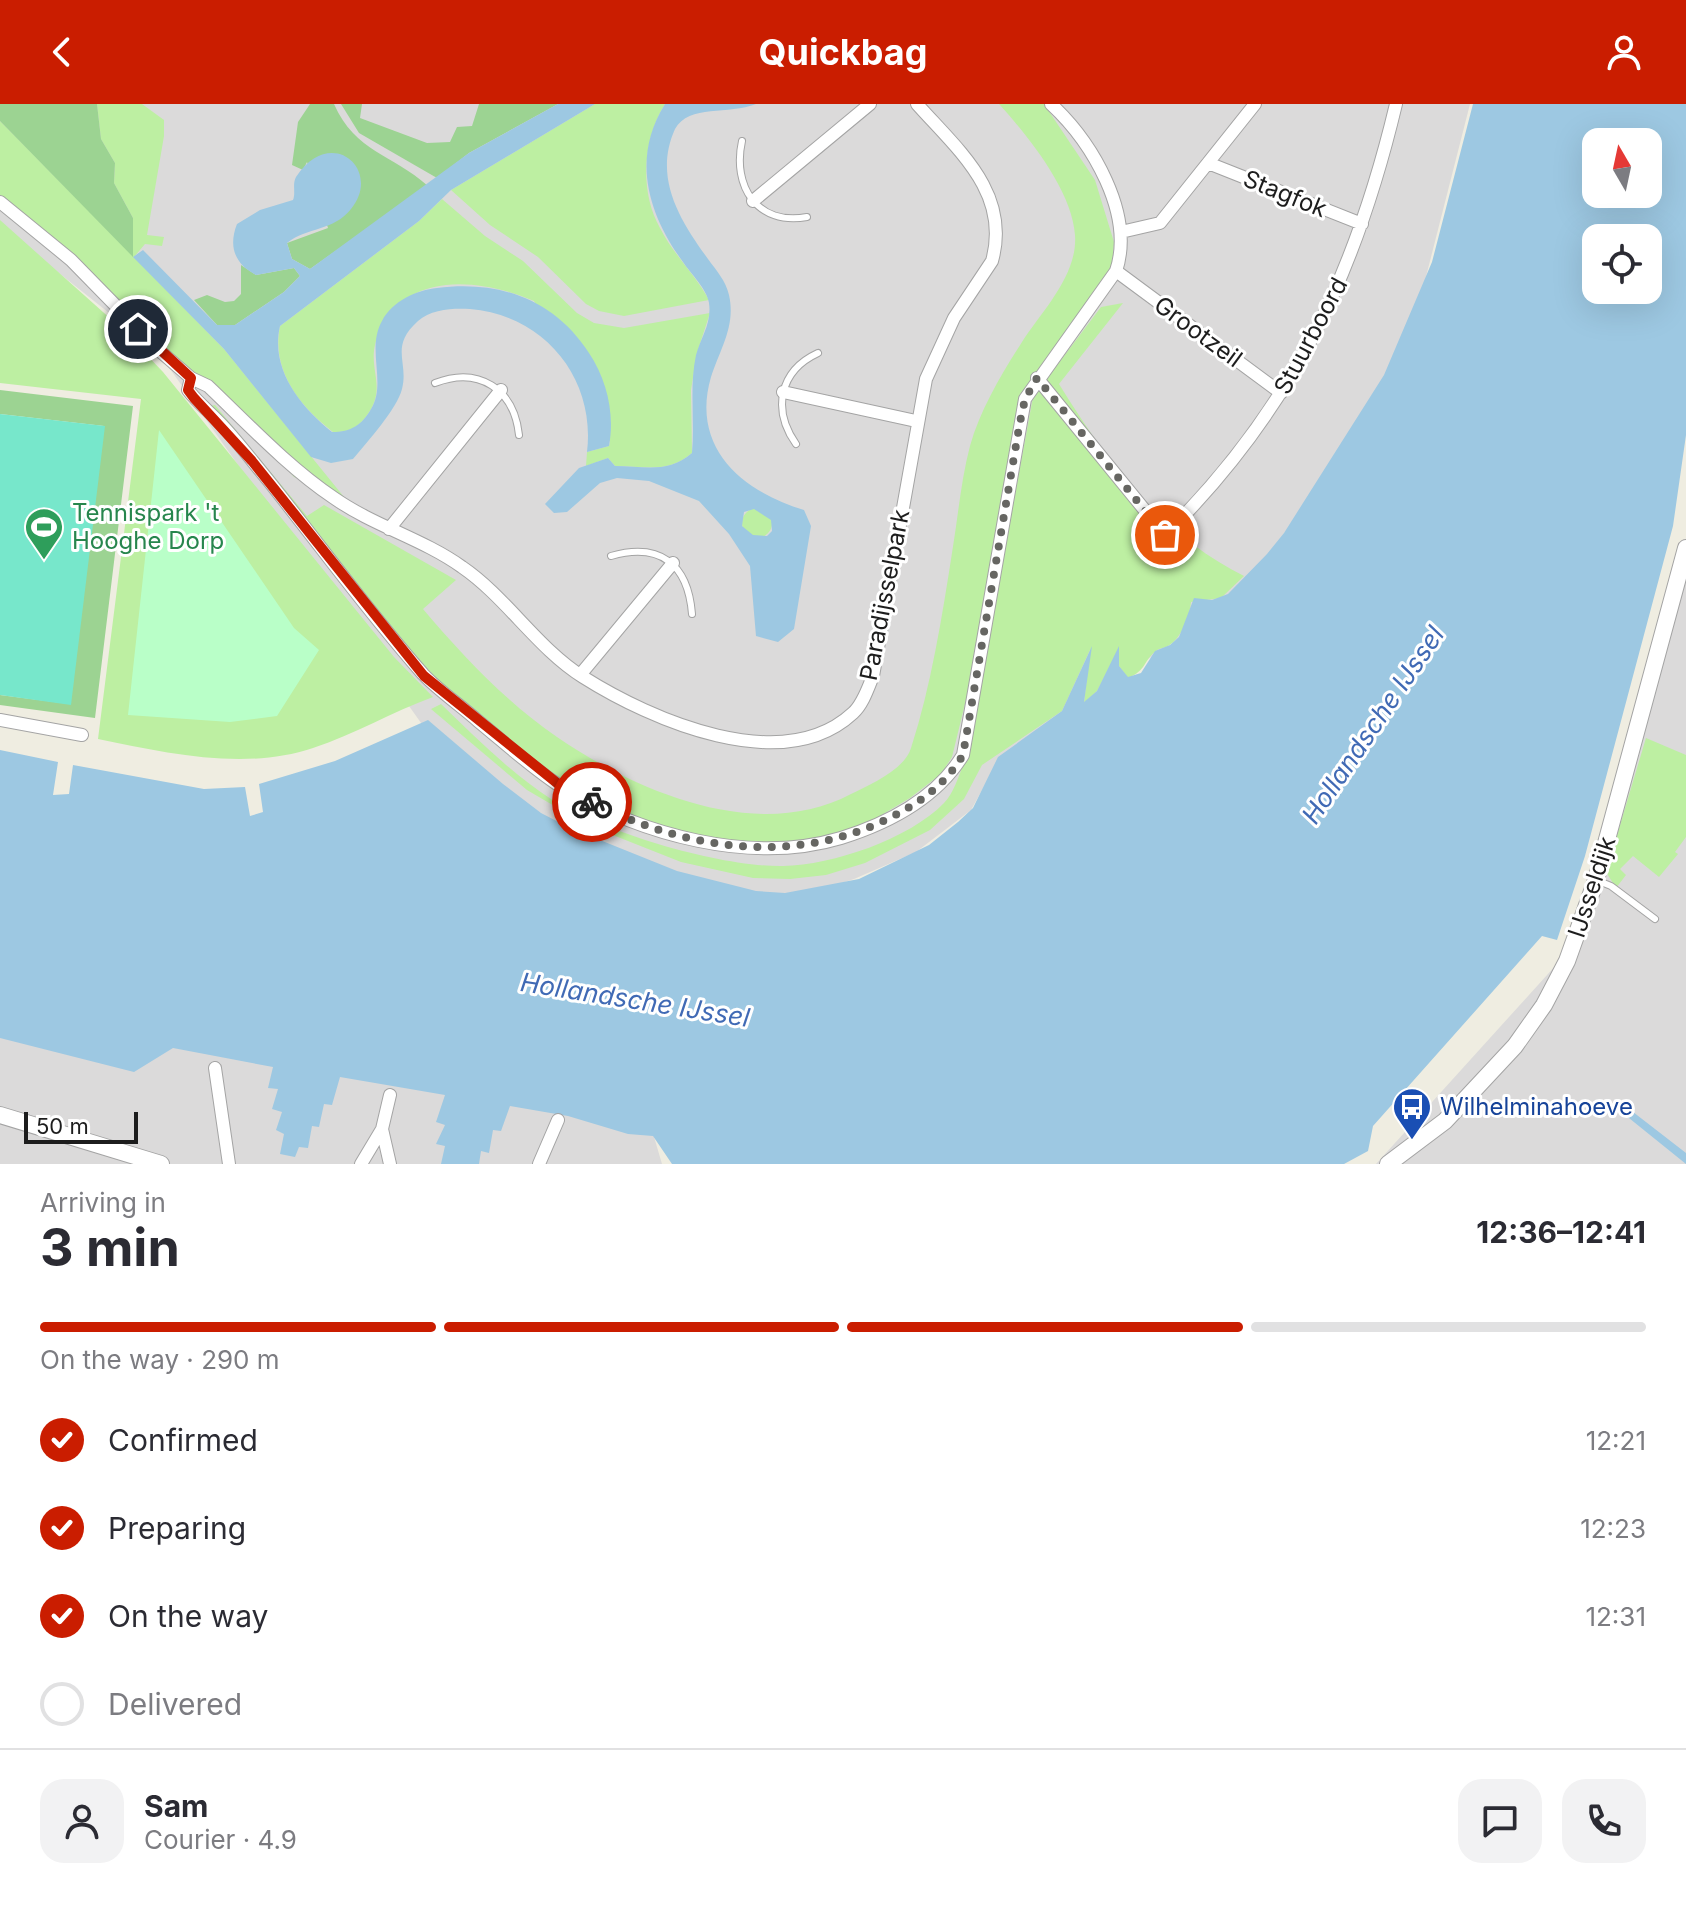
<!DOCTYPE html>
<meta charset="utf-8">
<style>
body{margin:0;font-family:Inter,sans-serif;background:#f2f2f3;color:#2b2b33;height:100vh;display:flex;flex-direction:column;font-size:30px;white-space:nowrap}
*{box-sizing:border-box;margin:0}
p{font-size:26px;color:#7c7c81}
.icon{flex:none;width:44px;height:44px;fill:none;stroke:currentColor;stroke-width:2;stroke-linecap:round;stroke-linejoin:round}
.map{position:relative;height:1060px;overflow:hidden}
.sheet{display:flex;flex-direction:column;background:#fff;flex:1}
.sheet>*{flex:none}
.needle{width:52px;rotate:351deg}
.fabs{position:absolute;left:1582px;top:24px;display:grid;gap:16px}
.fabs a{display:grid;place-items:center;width:80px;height:80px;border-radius:16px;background:#fff;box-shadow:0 8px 32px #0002;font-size:40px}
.scale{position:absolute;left:24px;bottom:20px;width:114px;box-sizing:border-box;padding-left:8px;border:4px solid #1d1d1d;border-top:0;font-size:22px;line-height:28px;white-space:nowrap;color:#1d1d1d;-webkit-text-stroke:6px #fff;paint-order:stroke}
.pin{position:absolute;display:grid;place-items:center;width:68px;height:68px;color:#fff;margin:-34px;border:4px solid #fff;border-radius:50%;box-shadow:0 2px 8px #0007}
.courier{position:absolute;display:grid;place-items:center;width:80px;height:80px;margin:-40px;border:6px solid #ca1d00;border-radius:50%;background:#fff;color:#222;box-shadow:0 2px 10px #0007}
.head em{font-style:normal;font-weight:700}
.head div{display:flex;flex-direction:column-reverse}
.head{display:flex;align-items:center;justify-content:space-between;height:136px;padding:0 40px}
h1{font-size:52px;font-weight:700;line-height:60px}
.bar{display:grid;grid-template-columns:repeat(4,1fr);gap:12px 8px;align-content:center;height:96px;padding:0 40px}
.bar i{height:10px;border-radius:6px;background:#e1e1e2}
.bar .active{background:#ca1d00}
.bar p{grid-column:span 4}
.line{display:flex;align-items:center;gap:20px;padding:0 40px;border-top:2px solid #e1e1e2}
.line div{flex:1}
.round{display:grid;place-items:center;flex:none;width:84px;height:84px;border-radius:24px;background:#f2f2f3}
ol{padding:0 40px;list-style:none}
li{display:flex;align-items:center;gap:24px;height:88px}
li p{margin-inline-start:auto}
li .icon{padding:8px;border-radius:50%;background:#ca1d00;color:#fff;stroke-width:4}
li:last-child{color:#7c7c81}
li i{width:44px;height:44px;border:4px solid #e1e1e2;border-radius:50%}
header{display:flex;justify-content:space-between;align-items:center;height:104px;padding:0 40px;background:#ca1d00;color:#fff;font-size:36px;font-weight:700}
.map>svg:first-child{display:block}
.residential{fill:#dbdada}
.grass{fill:#bdefa2}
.forest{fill:#9cd392}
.park{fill:#b9ffc8}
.pitch{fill:#77e7cb}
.water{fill:#9dc8e2;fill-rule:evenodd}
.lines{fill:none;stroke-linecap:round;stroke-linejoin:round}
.service-casing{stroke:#a4a4a4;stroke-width:8}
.minor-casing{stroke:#a4a4a4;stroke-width:14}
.tertiary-casing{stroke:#a4a4a4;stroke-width:18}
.service{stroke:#fff;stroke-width:6}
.minor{stroke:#fff;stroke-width:12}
.tertiary{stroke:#fff;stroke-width:16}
.done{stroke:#666662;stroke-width:8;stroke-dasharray:0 14.4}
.route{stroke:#ca1d00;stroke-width:10}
.labels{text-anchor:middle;stroke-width:6;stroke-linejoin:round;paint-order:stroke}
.street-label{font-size:24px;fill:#1d1d1d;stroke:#fff}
.leisure-label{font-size:24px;fill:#27864d;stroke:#fff;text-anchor:start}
.transit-label{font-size:24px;fill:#164399;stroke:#fff;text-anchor:start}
.water-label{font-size:26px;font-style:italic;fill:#406ab5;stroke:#fff}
</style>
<header><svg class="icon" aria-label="back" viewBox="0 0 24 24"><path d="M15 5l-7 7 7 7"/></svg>Quickbag<svg class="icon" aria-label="person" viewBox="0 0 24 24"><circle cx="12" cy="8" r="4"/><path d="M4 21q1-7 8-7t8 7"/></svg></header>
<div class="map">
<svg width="1686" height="1060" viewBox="0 0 1686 1060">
<rect width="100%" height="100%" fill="#efede1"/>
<path class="residential" d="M0 0H1470L1417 208 1382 290 1240 492 997 659 971 706 916 748 854 775 797 793 701 782 565 727 431 633 158 248 0 122Z
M1686 466V1060H1376L1566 850Z
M0 930 166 933 652 1026 662 1060H0Z"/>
<path class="grass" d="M97 0H142L164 16V32L147 131 164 133 162 142 145 140 134 153 224 245 344 393 294 373 211 280 179 265 122 206 0 91V17L133 152V114L114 79 115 59 101 35Z
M595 0H665C643 35 639 87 660 124 673 150 695 170 709 196L624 212 599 207 586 200 538 153 490 121 451 86Z
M999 0H1044L1095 76 1114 138 1112 165 1019 292 974 563 952 653 941 670 910 694 853 728 800 743 675 732 579 694 467 608 392 526 209 302 215 301 307 412 324 401 456 476 423 505C462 551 507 599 557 633 639 689 758 739 851 690 870 681 905 665 911 644 931 582 942 513 952 449 958 413 961 376 970 342 980 306 1002 269 1022 238 1042 207 1078 171 1075 131 1072 86 1028 32 999 0Z
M442 95 485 132 523 157 577 209 594 219 624 224 710 209 697 249 691 286 692 349C668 370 644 362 615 362L608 354 586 362 587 348 609 342 610 338 534 197C477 173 400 166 376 237 367 267 389 284 365 314 355 326 347 328 333 328 299 302 271 266 280 222L419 117Z
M0 116 122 225 163 268 394 553 433 593C392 608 355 630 313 644 245 667 166 649 98 635L141 295 0 279Z
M1123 199 1059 280C1108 359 1160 430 1244 472L1221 494 1191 498C1190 512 1181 535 1168 542 1164 544 1159 544 1156 547 1143 557 1147 566 1128 574L1119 562V544L1097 587 1084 599 1090 546 1062 607 982 661 964 695 930 726 865 759 826 771 790 775 753 774 681 758 585 720 527 686 431 605 441 600C475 633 511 669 551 695 606 729 719 763 783 762 833 761 909 735 944 699 955 688 961 665 967 650L1033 293 1101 203Z
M742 419a15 15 0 1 1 30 0a15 15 0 1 1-30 0Z
M1646 634 1686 651V733L1675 748 1678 750 1659 773 1633 752 1620 765 1626 771 1616 784 1606 768Z"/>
<path class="forest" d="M0 0H97L101 35 115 59 114 79 133 114V153L0 17Z
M310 0H334C356 49 391 49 428 82L310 165 292 155 287 139 328 124 307 58 303 66 292 61 298 18Z
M341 0H362L360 14 427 39 450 38 457 23 472 22 479 0H558L469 49 437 74 359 29Z
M241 161 256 171 294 164 300 172 284 188 235 221H217L194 196 207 191 225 198 234 197 241 190Z
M0 286 133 302 95 614 0 601V591L70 600 104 322 0 310Z"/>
<path class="park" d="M159 326 294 524 319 546 277 612 230 618 128 611Z"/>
<path class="pitch" d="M0 310 105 322 71 601 0 591Z"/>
<path class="water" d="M558 0H595L451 86 419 117 280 222C270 265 300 302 332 328 351 328 362 321 371 305 387 279 366 245 382 217 392 197 417 186 437 184 499 176 554 195 589 249 607 276 615 310 609 342L587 348C596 274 544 211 470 205 454 204 431 205 418 217 389 243 409 258 402 285 397 305 367 338 353 355L331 359 311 353 224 245 133 153 143 146 217 221H235L284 188 300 172 294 164 256 171C235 160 228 143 237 120L260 106 293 96C296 89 292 80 296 73 331 20 383 66 351 105 334 127 307 123 287 139L292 155 310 165 469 49Z
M665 0H756C729 11 689 0 675 25 653 74 680 116 708 155 716 166 726 177 729 191 736 222 720 245 711 273 690 345 744 388 804 406L811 422 794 525 778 538 756 532 750 462 729 430 699 397 649 377 617 374 600 379 567 408 554 409 545 400 579 364 608 354 615 362C644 362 668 370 692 349 695 316 689 284 696 251 701 233 712 219 709 199 707 185 691 170 683 158 648 110 631 54 665 0ZM754 405 771 416 772 427 767 432 753 431 742 422 744 408Z
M1473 0H1686V331L1673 422 1585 752 1557 836 1542 832 1373 1022 1368 1047 1344 1060H672L653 1032 628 1030 568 1012 510 1002 501 1027 493 1026 489 1049 481 1047 479 1060H441L445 1042 436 1040 445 1021 436 1018 445 991 340 973 332 1001 324 1000 319 1023 312 1022 308 1044 299 1043 295 1053 280 1050 284 1030 276 1026 282 1008 272 1005 278 985 268 984 273 963 173 944 134 968 0 934V646L58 658 53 691 69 690 73 661 204 685 245 683 250 712 263 708 259 680 335 657 428 616 503 680 541 709 570 724 677 767 756 787 785 789 859 775 929 741 958 718 973 704 998 653 1062 607 1092 542 1084 598 1097 587 1119 542V562L1128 573 1141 569 1155 547 1170 541 1179 533 1194 494 1212 496 1228 490 1267 450 1284 429 1384 271 1432 158ZM1596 38H1648V90H1596ZM1596 134H1648V186H1596Z
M1624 1001 1686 1049V1060L1619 1006Z"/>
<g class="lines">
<g class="service-casing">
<path id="service" d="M742 37C732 82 757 122 807 113
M435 279C479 262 514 285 519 331
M796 340C772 306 779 267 818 249
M611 452C660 438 688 460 692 510
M1596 776 1611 782 1655 815"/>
</g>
<g class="minor-casing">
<path id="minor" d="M1208 59 1362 120
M753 97 870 0
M0 98 71 156 161 248 191 274 188 286C198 299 211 309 222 321 238 338 253 358 268 376 320 441 368 508 423 570 439 587 460 601 478 617 505 639 533 665 563 684 642 731 751 761 841 734 889 719 936 695 963 651L1025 295 1116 167C1135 110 1092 38 1051 0
M1121 128 1160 119 1255 0
M1116 167 1281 289
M191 274 208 282C248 320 288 363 334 394 374 422 423 435 462 463 506 493 537 544 583 573 651 616 783 674 853 609 863 600 868 584 873 572L926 275 954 214 992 157C1011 89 958 46 917 0
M1037 274 1165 431C1292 305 1355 172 1396 0
M783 288 916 317
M389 425 501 286
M580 571 673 459
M0 616 82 631
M215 964 229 1060
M382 1025 390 1060
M361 1060 382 1025 390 991
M539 1060 558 1016"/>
</g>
<g class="tertiary-casing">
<path id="tertiary" d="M0 1011 161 1060
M1388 1060 1445 1017 1515 942 1544 901 1567 857 1596 776 1686 444"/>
</g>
<use href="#service" class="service"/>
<use href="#minor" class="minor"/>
<use href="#tertiary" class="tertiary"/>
</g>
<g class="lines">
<path class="done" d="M592 698C681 744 786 761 879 719 914 703 943 684 963 651L1020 318 1025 295 1037 274 1165 431"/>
<path class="route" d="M138 225 191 274 188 286 194 294 252 357 424 572 562 683 592 698"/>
</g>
<defs>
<g id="stadium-pin" transform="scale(2)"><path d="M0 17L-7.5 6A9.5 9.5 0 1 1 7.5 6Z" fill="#2e9e5b" stroke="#fff"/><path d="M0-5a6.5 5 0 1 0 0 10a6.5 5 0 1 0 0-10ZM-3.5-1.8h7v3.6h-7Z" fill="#fff"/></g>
<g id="bus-pin" transform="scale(2)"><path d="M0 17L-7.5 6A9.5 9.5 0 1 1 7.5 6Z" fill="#1a4fb4" stroke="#fff"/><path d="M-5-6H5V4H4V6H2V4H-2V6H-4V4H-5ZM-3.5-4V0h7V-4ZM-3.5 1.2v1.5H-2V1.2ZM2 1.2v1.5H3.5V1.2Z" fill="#fff"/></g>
</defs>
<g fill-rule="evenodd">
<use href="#stadium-pin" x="44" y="423"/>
<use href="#bus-pin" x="1412" y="1003"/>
</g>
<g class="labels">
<g class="street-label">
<text transform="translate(1285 90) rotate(22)" y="8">Stagfok</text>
<text transform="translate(1198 228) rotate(36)" y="8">Grootzeil</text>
<text transform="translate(1311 232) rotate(-62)" y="8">Stuurboord</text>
<text transform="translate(885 491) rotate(-79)" y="8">Paradijsselpark</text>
<text transform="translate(1592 783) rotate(-72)" y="8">IJsseldijk</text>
</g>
<g class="leisure-label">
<text x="72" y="417">Tennispark 't<tspan x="72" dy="28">Hooghe Dorp</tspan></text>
</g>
<g class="transit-label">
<text x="1440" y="1011">Wilhelminahoeve</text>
</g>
<g class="water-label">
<text transform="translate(1373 621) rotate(-56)" y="9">Hollandsche IJssel</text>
<text transform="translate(635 896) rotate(9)" y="9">Hollandsche IJssel</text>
</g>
</g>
</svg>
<div class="fabs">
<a><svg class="needle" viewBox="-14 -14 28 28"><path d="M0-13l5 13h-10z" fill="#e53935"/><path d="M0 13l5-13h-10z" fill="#7c7c81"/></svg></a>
<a><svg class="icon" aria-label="locate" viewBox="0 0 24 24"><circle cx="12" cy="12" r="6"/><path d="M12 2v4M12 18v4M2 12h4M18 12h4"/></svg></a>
</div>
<div class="scale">50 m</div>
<div class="pin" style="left:1165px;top:431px;background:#ea580c"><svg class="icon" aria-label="bag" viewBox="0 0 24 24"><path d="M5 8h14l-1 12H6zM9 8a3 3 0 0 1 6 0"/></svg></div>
<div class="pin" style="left:138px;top:225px;background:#1f2937"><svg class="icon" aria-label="home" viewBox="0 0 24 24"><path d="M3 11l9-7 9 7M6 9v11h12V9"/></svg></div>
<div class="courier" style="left:592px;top:698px"><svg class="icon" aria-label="bike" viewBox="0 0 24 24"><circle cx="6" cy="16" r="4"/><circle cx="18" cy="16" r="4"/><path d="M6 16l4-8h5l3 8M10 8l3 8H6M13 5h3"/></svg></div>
</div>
<section class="sheet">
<div class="head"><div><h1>3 min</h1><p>Arriving in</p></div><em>12:36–12:41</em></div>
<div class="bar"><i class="active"></i><i class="active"></i><i class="active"></i><i></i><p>On the way · 290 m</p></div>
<ol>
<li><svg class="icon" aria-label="check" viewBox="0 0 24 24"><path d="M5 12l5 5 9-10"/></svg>Confirmed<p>12:21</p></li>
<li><svg class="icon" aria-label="check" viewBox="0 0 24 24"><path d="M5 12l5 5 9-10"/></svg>Preparing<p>12:23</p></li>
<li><svg class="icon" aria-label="check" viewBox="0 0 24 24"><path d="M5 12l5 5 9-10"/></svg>On the way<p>12:31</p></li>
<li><i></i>Delivered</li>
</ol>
<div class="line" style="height:144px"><a class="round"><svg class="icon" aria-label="person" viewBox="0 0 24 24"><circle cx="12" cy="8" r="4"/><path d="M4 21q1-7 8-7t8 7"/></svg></a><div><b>Sam</b><p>Courier · 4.9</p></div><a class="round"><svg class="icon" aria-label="chat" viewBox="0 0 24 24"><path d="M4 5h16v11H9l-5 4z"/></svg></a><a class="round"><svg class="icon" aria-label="phone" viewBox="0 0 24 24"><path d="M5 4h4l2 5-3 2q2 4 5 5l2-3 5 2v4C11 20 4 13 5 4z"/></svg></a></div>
</section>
